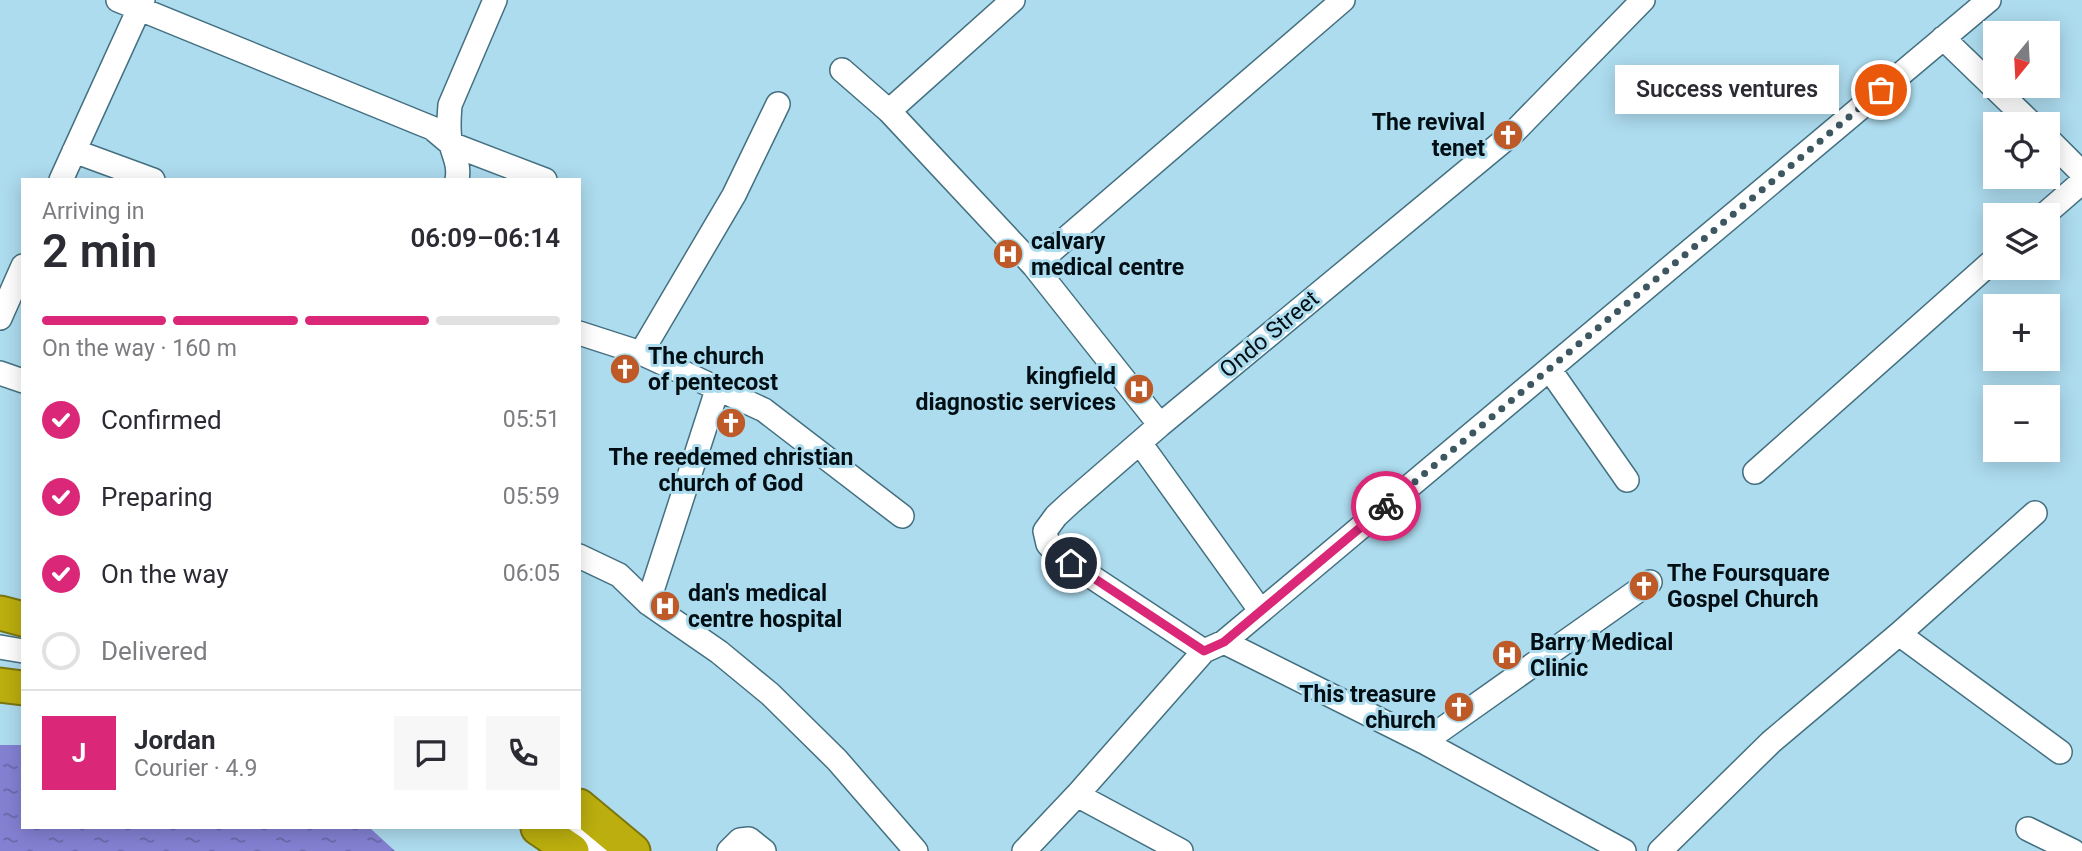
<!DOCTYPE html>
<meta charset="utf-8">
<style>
body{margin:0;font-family:Roboto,sans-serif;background:#f7f7f7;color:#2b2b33;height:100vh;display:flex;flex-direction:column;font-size:26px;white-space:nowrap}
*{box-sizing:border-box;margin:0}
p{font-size:23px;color:#7c7c81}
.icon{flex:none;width:38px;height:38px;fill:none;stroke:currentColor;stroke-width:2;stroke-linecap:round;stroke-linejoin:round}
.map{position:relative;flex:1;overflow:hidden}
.drawer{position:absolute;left:21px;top:178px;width:560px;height:651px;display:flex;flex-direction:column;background:#fff;border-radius:0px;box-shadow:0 4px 18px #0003}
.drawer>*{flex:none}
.needle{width:46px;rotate:198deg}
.controls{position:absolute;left:1983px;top:21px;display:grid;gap:14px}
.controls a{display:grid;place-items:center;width:77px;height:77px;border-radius:0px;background:#fff;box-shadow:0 4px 18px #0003;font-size:35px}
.pin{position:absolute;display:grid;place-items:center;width:60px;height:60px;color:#fff;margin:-30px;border:4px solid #fff;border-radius:50%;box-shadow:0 2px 7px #0007}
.courier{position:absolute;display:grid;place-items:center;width:70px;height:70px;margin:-35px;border:5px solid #db2777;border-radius:50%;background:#fff;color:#222;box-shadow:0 2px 9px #0007}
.bubble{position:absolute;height:49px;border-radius:0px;background:#fff;box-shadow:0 4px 18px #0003;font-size:23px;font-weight:600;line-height:49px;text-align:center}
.headline em{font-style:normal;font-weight:600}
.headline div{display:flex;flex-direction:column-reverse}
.headline{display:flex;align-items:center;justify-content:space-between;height:119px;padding:0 21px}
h1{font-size:46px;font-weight:600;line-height:52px}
.bar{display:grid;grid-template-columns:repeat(4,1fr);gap:10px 7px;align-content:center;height:84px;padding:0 21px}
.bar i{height:9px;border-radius:5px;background:#e1e1e2}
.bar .active{background:#db2777}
.bar p{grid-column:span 4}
.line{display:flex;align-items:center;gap:18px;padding:0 21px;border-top:2px solid #e1e1e2}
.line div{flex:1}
.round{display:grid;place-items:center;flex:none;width:74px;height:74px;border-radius:0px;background:#f7f7f7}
ol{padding:0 21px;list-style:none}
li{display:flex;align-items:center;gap:21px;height:77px}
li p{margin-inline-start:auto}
li .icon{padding:7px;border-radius:50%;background:#db2777;color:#fff;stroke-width:4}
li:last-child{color:#7c7c81}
li i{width:38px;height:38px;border:4px solid #e1e1e2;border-radius:50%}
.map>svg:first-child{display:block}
.water{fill:url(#water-ripples)}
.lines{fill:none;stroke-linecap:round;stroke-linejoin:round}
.minor-casing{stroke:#447080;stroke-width:26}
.highway-casing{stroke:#7a7610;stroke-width:37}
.minor{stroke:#fff;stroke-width:23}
.highway{stroke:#bbae0e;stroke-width:33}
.done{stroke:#3d5761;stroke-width:7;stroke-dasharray:0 12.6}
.route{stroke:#db2777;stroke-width:9}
.labels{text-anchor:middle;stroke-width:6;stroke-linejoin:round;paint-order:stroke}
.poi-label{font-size:23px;font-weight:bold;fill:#010f15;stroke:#addcef;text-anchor:start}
.street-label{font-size:23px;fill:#010f15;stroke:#addcef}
</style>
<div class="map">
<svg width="2082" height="851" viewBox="0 0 2082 851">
<defs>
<pattern id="water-ripples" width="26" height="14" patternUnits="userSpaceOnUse" patternTransform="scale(1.75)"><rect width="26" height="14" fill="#8481d3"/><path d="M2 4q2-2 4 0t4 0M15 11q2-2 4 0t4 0" fill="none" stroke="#6a68aa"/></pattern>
</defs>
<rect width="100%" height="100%" fill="#addcef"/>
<path class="water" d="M0 745H23V828H370L395 851H0Z"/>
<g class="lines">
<g class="minor-casing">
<path id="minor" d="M118 0 422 124 432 128 451 144 545 180
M1943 38 2032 124
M842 70 889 111 1034 266 1160 425
M889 111 1013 0
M2048 139 2082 173
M74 151 153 180
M61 180 143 0
M457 180C460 164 453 155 450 140 448 128 449 117 450 105L495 0
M2044 215 2082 182
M1034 266 1343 0
M0 318 23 266
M579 333 641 353 764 410 902 516
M641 353 734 195 778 104
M1550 370 1627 480
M0 373 23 381
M1140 443 1260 610
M1755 472 1995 259
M579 556 619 575 648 603 719 652 770 694 837 760 916 851
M648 603 717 390
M1899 634 2060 752
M1224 642 1424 742 1624 851
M0 647 23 651
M1204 651 1057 554 1048 544 1045 531 1056 516 1070 503 1160 425 1513 133 1643 0
M1424 742 1650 582
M1077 795 1181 851
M575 828 606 851
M2028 829 2073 851
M729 851 740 840 749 839 764 851
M1024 851 1077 795 1204 651 1224 642 1989 0
M1660 851 1771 742 1899 634 2035 513"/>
</g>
<g class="highway-casing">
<path id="highway" d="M0 613 23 619
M0 685 23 688
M579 806 633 851
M538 828 572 851"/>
</g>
<use href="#minor" class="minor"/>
<use href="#highway" class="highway"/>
</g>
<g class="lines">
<path class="done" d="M1386 506 1881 90"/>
<path class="route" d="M1071 563 1204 651 1224 642 1386 506"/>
</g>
<defs>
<g id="church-disc" transform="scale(1.575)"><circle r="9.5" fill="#be5928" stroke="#addcef"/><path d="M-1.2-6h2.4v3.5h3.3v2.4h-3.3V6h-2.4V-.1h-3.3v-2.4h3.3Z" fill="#fff"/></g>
<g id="hospital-disc" transform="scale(1.575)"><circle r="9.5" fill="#be5928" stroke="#addcef"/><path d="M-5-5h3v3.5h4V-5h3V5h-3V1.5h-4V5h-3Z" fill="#fff"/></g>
</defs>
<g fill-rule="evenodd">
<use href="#church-disc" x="1508" y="135"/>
<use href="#hospital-disc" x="1008" y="254"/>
<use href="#church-disc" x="625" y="369"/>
<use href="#hospital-disc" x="1139" y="389"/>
<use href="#church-disc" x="731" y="423"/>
<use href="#church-disc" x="1644" y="586"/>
<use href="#hospital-disc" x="665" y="606"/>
<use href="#hospital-disc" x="1507" y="655"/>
<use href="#church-disc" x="1459" y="707"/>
</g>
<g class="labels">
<g class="poi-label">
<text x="1485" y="130" text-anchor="end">The revival<tspan x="1485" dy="26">tenet</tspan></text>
<text x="1031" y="249">calvary<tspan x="1031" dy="26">medical centre</tspan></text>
<text x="648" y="364">The church<tspan x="648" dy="26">of pentecost</tspan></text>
<text x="1116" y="384" text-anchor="end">kingfield<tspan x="1116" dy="26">diagnostic services</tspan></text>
<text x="731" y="465" text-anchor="middle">The reedemed christian<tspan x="731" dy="26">church of God</tspan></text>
<text x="1667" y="581">The Foursquare<tspan x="1667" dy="26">Gospel Church</tspan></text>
<text x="688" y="601">dan's medical<tspan x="688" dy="26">centre hospital</tspan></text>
<text x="1530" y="650">Barry Medical<tspan x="1530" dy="26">Clinic</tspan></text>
<text x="1436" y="702" text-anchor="end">This treasure<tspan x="1436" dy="26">church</tspan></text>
</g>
<g class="street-label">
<text transform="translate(1269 334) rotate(-40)" y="8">Ondo Street</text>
</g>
</g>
</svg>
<div class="controls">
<a><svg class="needle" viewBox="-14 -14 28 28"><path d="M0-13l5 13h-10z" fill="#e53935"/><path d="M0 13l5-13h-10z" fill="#7c7c81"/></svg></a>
<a><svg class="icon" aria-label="locate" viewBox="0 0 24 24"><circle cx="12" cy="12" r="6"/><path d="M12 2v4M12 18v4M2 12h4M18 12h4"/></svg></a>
<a><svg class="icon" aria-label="layers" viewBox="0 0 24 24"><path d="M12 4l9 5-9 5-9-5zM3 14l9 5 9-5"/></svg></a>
<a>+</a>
<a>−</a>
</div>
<div class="pin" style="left:1881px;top:90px;background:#ea580c"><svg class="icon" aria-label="bag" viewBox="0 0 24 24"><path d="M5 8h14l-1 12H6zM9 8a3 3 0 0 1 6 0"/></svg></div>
<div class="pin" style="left:1071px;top:563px;background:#1f2937"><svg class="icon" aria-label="home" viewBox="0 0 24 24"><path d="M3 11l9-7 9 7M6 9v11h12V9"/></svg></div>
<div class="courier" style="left:1386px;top:506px"><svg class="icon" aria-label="bike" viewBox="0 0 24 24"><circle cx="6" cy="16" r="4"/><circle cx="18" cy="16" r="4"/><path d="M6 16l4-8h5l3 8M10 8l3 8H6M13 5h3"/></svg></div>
<div class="bubble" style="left:1615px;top:65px;width:224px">Success ventures</div>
<section class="drawer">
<div class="headline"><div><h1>2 min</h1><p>Arriving in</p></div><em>06:09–06:14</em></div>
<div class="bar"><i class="active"></i><i class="active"></i><i class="active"></i><i></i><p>On the way · 160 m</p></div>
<ol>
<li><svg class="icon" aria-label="check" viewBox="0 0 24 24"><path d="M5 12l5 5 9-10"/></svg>Confirmed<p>05:51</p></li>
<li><svg class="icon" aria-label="check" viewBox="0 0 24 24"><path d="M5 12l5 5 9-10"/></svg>Preparing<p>05:59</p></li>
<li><svg class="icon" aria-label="check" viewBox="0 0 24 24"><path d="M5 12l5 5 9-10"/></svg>On the way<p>06:05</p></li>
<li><i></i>Delivered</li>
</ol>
<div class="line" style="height:126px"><b class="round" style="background:#db2777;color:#fff">J</b><div><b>Jordan</b><p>Courier · 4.9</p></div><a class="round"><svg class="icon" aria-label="chat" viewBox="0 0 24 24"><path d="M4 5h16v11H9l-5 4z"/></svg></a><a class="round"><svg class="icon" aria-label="phone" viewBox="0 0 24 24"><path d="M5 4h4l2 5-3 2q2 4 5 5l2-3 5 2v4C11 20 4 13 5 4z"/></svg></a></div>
</section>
</div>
